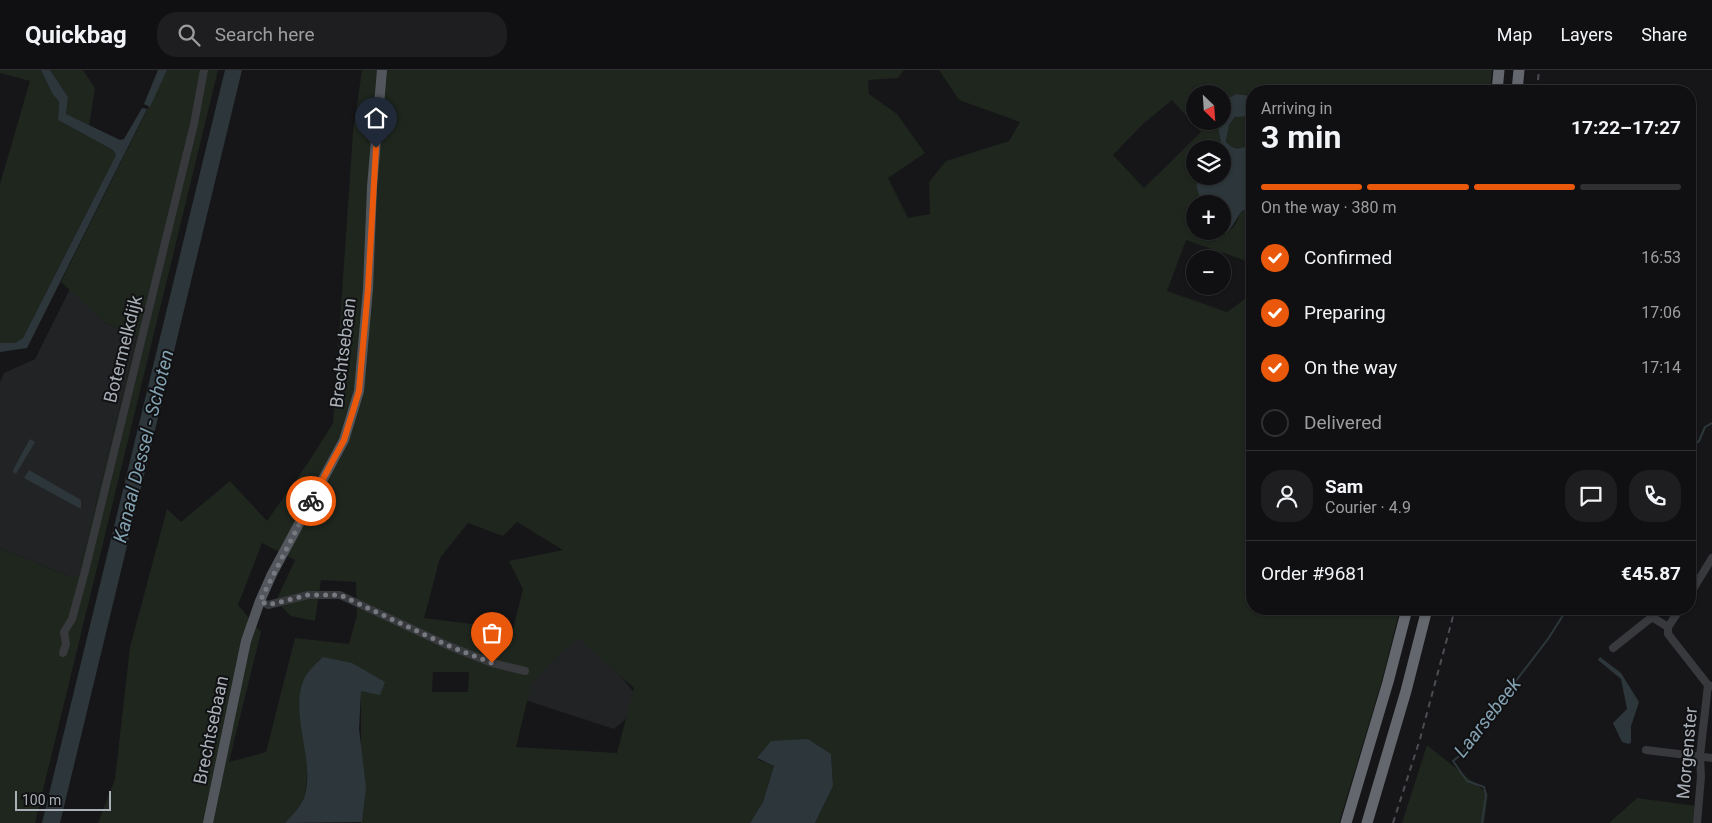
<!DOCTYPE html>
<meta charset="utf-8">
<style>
body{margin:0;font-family:Roboto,sans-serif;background:#1e1e20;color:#f1f3f6;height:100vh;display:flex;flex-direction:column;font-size:19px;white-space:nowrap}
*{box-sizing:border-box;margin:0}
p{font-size:16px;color:#9c9d9f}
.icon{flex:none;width:28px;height:28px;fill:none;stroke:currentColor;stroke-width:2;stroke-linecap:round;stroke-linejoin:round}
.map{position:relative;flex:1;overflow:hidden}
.side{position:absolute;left:1246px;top:15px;width:450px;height:530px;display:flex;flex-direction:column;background:#101012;border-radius:20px;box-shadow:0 1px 4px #0004,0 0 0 1px #303032}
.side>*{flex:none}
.needle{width:32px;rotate:155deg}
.buttons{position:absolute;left:1186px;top:15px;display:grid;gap:10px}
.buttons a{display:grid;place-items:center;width:45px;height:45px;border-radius:50%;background:#101012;box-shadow:0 1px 4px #0004,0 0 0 1px #303032;font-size:25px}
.scale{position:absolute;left:15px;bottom:12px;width:96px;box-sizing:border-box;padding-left:5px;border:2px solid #a9afb7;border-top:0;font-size:14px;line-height:18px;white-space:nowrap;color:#a9afb7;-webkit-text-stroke:4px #111113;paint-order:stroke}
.pin{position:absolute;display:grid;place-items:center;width:42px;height:42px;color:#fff;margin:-51px -21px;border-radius:50% 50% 50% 0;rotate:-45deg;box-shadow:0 0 5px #0007}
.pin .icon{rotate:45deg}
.courier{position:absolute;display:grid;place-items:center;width:50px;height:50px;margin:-25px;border:4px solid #ea580c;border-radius:50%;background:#fff;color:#222;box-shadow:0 1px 6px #0007}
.overview em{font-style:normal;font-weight:700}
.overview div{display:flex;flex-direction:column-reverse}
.overview{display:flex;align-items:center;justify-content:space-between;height:85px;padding:0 15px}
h1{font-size:32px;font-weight:700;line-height:38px}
.bar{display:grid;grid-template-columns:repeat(4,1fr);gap:8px 5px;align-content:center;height:60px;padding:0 15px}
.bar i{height:6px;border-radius:4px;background:#303032}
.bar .on{background:#ea580c}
.bar p{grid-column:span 4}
.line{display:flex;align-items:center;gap:12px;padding:0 15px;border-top:1px solid #303032}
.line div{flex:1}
.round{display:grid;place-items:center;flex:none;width:52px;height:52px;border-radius:20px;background:#1e1e20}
ol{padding:0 15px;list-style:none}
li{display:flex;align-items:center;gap:15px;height:55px}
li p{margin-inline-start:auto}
li .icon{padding:5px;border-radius:50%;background:#ea580c;color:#fff;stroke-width:4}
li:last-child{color:#9c9d9f}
li i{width:28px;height:28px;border:2px solid #303032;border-radius:50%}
header{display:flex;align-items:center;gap:30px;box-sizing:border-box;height:70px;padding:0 25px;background:#101012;border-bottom:1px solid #303032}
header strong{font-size:24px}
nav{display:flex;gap:28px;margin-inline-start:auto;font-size:18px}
.search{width:350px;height:45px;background:#1e1e20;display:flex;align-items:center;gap:12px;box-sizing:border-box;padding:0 18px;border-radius:20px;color:#9c9d9f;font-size:19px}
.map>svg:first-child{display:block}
.built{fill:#222325}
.green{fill:#1e261e;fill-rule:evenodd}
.water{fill:#2d373b}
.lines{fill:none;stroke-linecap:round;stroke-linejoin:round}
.stream{stroke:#2d373b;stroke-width:2}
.minor{stroke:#37393d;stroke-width:8}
.major{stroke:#53565c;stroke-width:10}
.highway{stroke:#64686e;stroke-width:11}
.rail{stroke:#4a4d52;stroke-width:2;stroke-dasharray:6 5;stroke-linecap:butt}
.done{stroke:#76797f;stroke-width:5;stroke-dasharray:0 9}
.route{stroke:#ea580c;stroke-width:6}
.labels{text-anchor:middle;stroke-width:4;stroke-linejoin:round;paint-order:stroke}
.street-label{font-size:18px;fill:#a9afb7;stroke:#111113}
.water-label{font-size:19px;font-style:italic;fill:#82a1b1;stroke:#111113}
</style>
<header>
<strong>Quickbag</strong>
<div class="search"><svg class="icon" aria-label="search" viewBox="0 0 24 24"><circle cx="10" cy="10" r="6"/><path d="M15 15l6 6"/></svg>Search here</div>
<nav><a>Map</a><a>Layers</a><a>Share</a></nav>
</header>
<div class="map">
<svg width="1712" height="753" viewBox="0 0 1712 753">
<rect width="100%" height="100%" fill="#161618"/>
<path class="built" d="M74 211 106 253 137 267 78 508 70 507 0 478V312L4 303 35 289Z
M580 565 605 586 643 634 614 659 522 629 526 614Z"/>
<path class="green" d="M0 0H41L52 23 59 32 58 50 113 80 116 85 23 268 15 273H0V114L30 11 0 3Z
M50 0H83L95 18 89 56 66 44 68 27Z
M167 0H218L35 753H0V478L70 507H78L137 267 106 253 61 212Z
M362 0H904L898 8 868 10 869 24 897 44 925 83 888 108 908 148 930 144 929 112 946 91 1009 71 1020 52 959 30 939 0H1492L1490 21H1434L1428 15 1417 16 1410 21H1252V26L1236 24 1223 31 1222 24H1195V51H1217L1222 79H1195V106H1202L1196 115 1202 131V134H1195V161C1207 161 1225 168 1234 156 1238 151 1238 146 1242 141L1252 137V193L1186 170 1167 221 1227 242 1252 224V539H1400L1382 610 1339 753H815L833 716 831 684 808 669 757 689 774 696 763 732 750 753H361V620L385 612 299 630C302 660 311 695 305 724 303 736 292 745 285 753H98L115 709 130 577 167 439 181 452 230 411 267 451 310 390 333 353 353 62ZM1172 30 1201 62 1144 118 1113 85 1143 54ZM517 452 563 480 509 491 523 519 513 559 424 548 440 488 468 453 503 466ZM262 473 295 490 276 531 291 546 315 551 321 510 356 512 357 545 349 574 295 568 266 682 229 692 261 562 238 535ZM578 568 634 618 617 683 516 677 531 615 553 590ZM433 602H469L468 622H432Z
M1239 45 1248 46 1252 53V70C1247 79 1237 80 1229 76 1222 65 1229 51 1239 45Z
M1427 675 1488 724 1484 753H1402Z
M1637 728 1696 736 1695 753H1609Z"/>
<path class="water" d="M41 0H50L68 27 66 44 120 70 124 69 142 38 147 39 27 278 0 282V273H15L23 268 116 85 113 80 58 50 59 32 52 23Z
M158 0H167L150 37 144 34Z
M225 0H242L60 753H42Z
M1236 24 1252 26V53L1248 46 1235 47 1229 55 1226 71C1232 82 1246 80 1252 70V137L1242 141C1232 153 1229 174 1207 161H1222V134H1202L1196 115 1202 106H1222V79L1217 51H1222L1223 31Z
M30 369 35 372 16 404 13 402 14 398Z
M29 400 81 430V439L24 408Z
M323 587 352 593 385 612 380 625 361 621 359 659 366 717 362 752 285 753C292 745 302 736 305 725 315 688 288 641 305 607 309 600 317 593 323 587Z
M1600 587 1621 603 1639 632 1631 656V672L1629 674 1622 672 1613 653 1627 639 1621 609 1598 590Z
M808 669 831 684 833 716 815 753H750L763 732 774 696 757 688 771 671Z"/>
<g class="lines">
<path class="stream" d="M1690 378 1699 371 1705 357 1712 353
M1482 753 1486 725 1484 717 1467 711 1453 691 1464 682 1471 667 1498 637 1502 624 1512 616 1548 569 1567 539"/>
<path class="minor" d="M1690 524 1712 488
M260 531 268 535 308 525H340L449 576 492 593 525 601
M1668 557V564L1708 615 1711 616
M1668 557 1680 539
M1613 578 1652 547 1668 557
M63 583 66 574 64 562 72 549 85 501 194 54 204 0
M1646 680 1712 688
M1697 753 1701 707 1700 686 1708 615"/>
<path class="major" d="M208 753 246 571 260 531 272 504 344 370 359 321 368 219 372 117 382 0"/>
<path class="highway" d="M1497 21 1499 0
M1517 21 1519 0
M1346 753 1388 612 1407 539
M1367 753 1406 621 1427 539"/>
<path class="rail" d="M1537 21 1539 0
M1393 753 1420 669 1455 539"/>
</g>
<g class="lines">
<path class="done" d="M311 431 260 531 268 535 308 525H340L449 576 492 593"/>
<path class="route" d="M311 431 344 370 359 321 368 219 376 78"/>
</g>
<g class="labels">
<g class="street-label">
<text transform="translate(123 279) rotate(-76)" y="6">Botermelkdijk</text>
<text transform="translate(343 283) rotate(-83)" y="6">Brechtsebaan</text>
<text transform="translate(211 660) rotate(-78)" y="6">Brechtsebaan</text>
<text transform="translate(1687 683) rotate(-85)" y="6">Morgenster</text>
</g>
<g class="water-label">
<text transform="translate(143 376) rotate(-76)" y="7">Kanaal Dessel - Schoten</text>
<text transform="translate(1487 647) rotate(-52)" y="7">Laarsebeek</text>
</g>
</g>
</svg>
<div class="buttons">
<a><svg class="needle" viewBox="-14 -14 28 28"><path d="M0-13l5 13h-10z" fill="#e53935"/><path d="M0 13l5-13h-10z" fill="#9c9d9f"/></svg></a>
<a><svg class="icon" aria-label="layers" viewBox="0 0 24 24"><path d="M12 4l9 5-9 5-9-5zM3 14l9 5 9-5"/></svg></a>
<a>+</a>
<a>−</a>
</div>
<div class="scale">100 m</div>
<div class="pin" style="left:492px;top:593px;background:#ea580c"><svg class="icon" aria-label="bag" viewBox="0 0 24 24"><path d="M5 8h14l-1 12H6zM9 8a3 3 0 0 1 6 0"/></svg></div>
<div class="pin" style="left:376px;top:78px;background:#1f2937"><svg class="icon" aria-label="home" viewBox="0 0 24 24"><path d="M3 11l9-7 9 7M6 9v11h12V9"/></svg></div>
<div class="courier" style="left:311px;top:431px"><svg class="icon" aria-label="bike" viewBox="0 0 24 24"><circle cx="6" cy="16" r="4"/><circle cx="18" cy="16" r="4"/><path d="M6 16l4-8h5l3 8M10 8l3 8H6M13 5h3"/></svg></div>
<section class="side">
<div class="overview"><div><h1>3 min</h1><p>Arriving in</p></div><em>17:22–17:27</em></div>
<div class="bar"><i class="on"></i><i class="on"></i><i class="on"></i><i></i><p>On the way · 380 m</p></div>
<ol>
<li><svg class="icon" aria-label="check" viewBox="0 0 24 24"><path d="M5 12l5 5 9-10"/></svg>Confirmed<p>16:53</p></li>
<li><svg class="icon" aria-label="check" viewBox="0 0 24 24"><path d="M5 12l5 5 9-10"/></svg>Preparing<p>17:06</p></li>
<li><svg class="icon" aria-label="check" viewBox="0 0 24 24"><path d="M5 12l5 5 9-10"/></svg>On the way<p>17:14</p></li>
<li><i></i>Delivered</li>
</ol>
<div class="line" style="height:90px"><a class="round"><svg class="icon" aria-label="person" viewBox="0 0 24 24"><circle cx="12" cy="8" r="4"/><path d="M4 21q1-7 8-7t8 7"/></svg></a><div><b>Sam</b><p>Courier · 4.9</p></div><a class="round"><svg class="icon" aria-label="chat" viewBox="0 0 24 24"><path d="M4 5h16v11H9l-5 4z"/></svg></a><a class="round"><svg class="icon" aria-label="phone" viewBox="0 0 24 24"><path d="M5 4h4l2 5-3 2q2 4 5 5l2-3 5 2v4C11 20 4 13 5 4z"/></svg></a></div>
<div class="line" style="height:65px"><div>Order #9681</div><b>€45.87</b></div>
</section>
</div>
